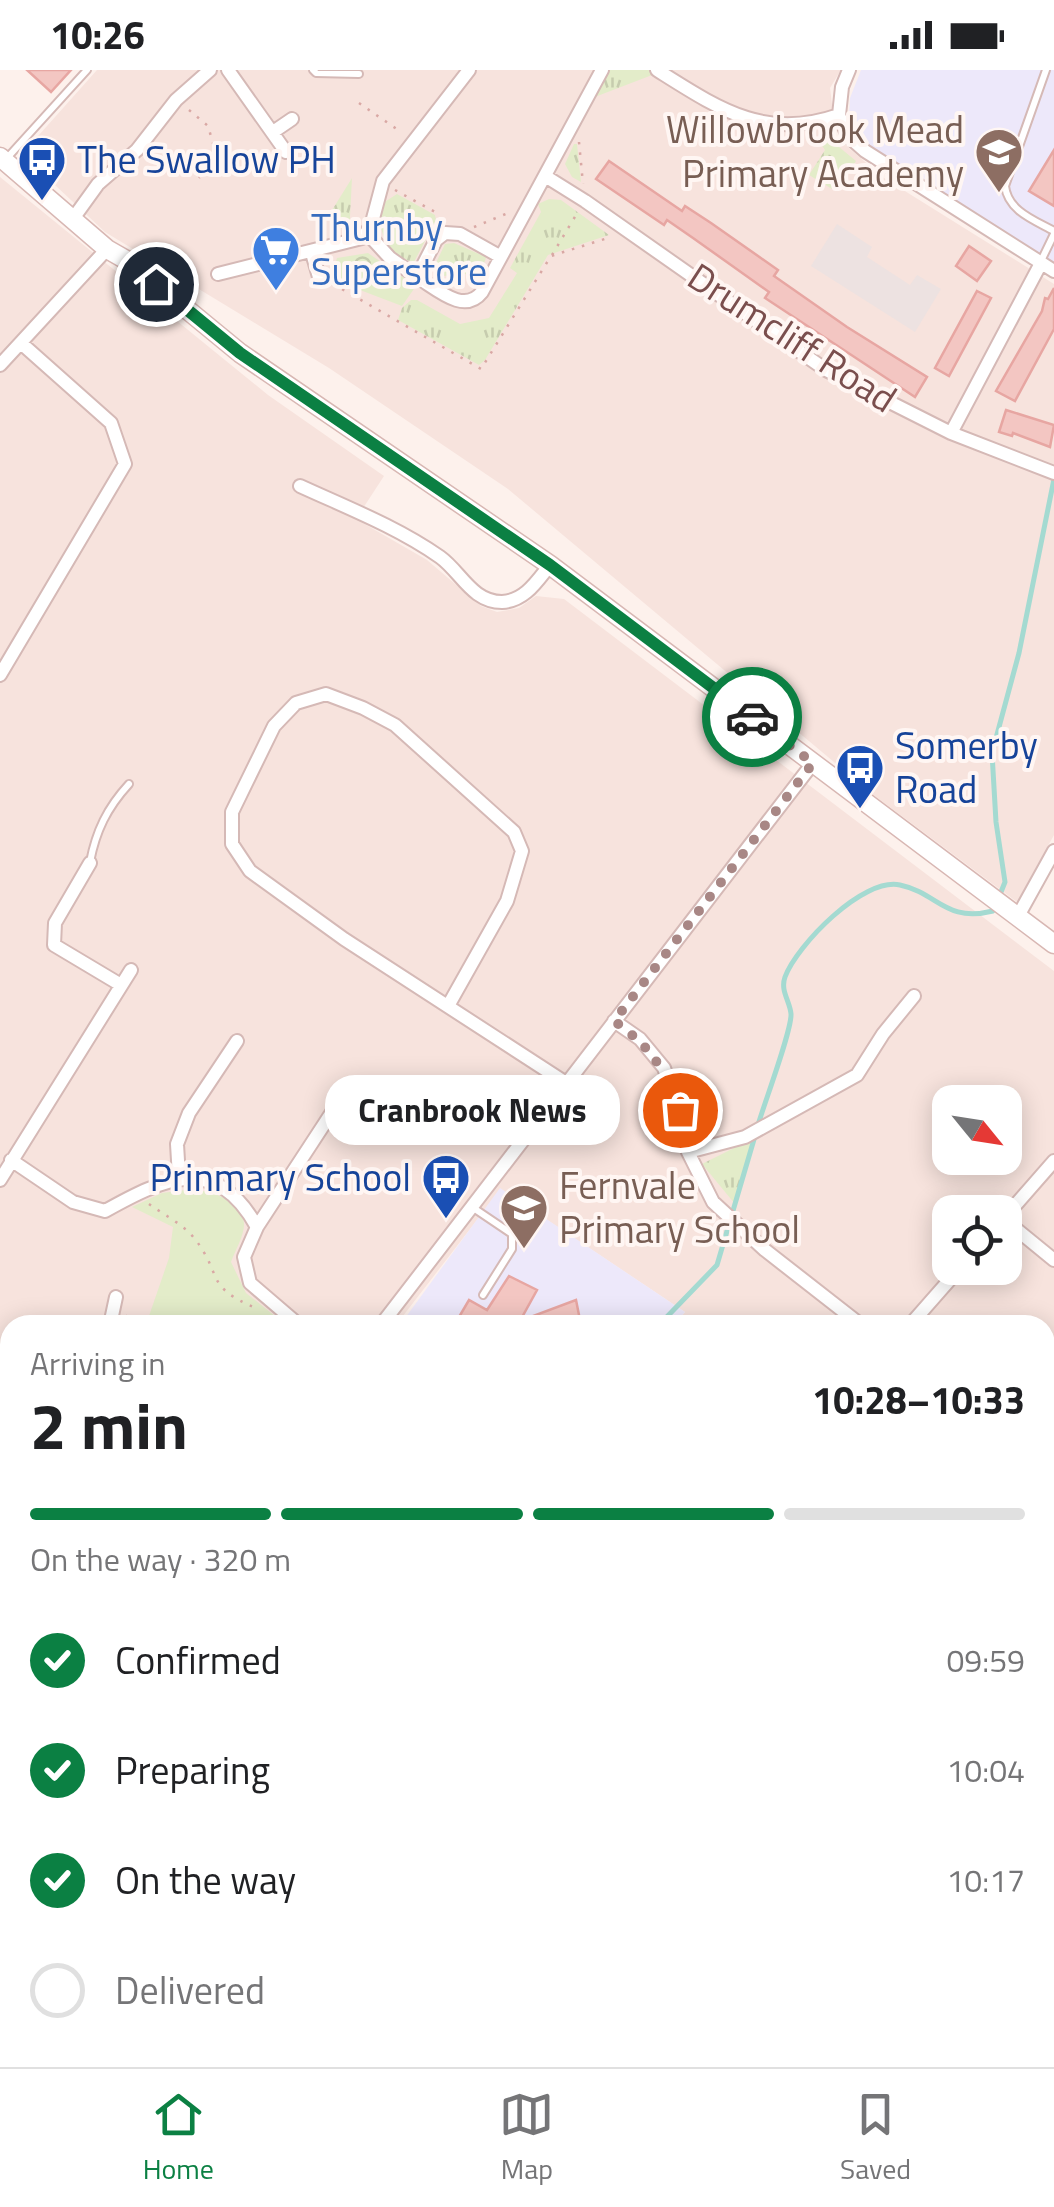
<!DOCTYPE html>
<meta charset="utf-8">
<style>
body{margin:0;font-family:"Titillium Web",sans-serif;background:#f2f2f2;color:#202124;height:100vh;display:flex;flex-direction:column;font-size:38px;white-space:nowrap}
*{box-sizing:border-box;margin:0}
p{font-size:32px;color:#757577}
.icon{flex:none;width:55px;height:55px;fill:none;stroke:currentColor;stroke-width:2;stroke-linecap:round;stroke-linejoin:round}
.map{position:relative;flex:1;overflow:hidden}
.side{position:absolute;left:0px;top:1245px;width:1055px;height:752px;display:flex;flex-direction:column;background:#fff;border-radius:30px 30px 0 0;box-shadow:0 5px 25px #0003}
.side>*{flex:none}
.needle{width:65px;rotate:120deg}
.tools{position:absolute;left:932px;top:1015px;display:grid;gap:20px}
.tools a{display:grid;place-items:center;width:90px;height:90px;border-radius:20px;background:#fff;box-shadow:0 5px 25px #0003;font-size:50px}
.pin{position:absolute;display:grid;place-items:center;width:85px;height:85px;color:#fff;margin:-42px;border:5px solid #fff;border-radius:50%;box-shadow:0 2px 10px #0007}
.courier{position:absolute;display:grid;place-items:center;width:100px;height:100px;margin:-50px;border:8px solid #0b8043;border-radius:50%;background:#fff;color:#222;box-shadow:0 2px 12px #0007}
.bubble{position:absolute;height:70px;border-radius:30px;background:#fff;box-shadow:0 5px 25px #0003;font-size:32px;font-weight:700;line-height:70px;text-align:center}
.headline em{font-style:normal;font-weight:700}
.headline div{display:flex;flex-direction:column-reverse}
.headline{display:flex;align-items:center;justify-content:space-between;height:170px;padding:0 30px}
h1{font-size:65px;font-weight:700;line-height:75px}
.bar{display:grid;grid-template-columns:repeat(4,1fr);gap:15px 10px;align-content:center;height:120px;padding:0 30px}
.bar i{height:12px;border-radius:8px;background:#e0e0e0}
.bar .active{background:#0b8043}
.bar p{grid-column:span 4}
ol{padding:0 30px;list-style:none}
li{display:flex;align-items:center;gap:30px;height:110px}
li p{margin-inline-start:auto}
li .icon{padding:10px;border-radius:50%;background:#0b8043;color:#fff;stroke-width:4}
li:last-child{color:#757577}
li i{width:55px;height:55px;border:5px solid #e0e0e0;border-radius:50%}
.status{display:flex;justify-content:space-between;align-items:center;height:70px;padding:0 50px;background:#fff;direction:ltr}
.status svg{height:28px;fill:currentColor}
.dock{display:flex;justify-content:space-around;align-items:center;height:140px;border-top:2px solid #e0e0e0;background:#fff;font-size:28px;color:#757577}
.dock a{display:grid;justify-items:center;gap:5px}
.dock .active{color:#0b8043}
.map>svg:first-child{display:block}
.residential{fill:#f7e3dd;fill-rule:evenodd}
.industrial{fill:#ede2e1}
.education{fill:#ede8fa}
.grass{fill:url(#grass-tufts)}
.forest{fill:url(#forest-crowns)}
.park{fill:#e3ecc9}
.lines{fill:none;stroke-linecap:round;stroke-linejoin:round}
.stream{stroke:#a4dad1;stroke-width:5}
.building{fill:#f3c6c2;stroke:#e7a6a2;stroke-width:2.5}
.lane-casing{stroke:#d5b9b6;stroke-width:10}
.street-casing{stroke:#d5b9b6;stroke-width:16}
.secondary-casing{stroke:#d8b7b3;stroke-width:21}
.path{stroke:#d9a8a4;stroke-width:2.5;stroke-dasharray:2.5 8;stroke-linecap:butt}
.lane{stroke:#fff;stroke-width:6}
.street{stroke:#fff;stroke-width:12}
.secondary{stroke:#fff;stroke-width:18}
.done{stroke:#a88785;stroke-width:10;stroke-dasharray:0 18}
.route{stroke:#0b8043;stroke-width:12}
.labels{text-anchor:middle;stroke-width:8;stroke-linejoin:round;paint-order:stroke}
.education-label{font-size:38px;fill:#785e54;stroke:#fff6f3;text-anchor:end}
.transit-label{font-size:38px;fill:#164399;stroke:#fff6f3;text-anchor:start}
.shop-label{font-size:38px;fill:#366cbe;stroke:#fff6f3;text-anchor:start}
.street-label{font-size:38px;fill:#7a4e4d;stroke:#fff6f3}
</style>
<div class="status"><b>10:26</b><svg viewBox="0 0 49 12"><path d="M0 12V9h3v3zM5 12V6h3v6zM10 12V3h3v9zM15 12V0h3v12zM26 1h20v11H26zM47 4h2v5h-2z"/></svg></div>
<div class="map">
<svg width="1054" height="1997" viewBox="0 0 1054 1997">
<defs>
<pattern id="grass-tufts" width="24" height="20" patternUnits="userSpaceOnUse" patternTransform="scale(2.5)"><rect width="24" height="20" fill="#e3ecc9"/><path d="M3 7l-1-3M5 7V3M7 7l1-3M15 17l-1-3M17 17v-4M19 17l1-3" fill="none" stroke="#c6ccae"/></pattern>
<pattern id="forest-crowns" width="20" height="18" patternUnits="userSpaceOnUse" patternTransform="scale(2.5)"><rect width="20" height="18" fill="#e3ecc9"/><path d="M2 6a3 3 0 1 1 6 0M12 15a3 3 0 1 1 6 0" fill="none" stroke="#c6ccae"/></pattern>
</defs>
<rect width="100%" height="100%" fill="#fdf1ec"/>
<path class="residential" d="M97 0H841L830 18 836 67 884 108 1054 214V765L1017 832 871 723 508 419 329 298 105 162 22 84Z
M0 107 268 325 384 406 356 449 427 490 481 536 497 542 519 538 536 526 564 529 1054 901V1518L1045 1530V1255H674L685 1242 501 1119 396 1255H10V1399L0 1397ZM950 1032H1005V1088H950ZM950 1142H1005V1198H950Z
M0 1421 10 1424V1864L0 1859Z
M0 1905 10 1911V1988H16L5 1997H0Z
M211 1988H878L868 1997H210Z"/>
<path class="industrial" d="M837 154 872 177 867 187 910 215 917 205 941 219 915 262 811 196Z"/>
<path class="education" d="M861 0H1054V192L1034 183 855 68 849 47 850 28Z
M500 1118 685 1242 674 1255H400Z"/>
<path class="grass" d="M603 0H660V2L587 30Z
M827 67 856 91 839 117 832 119 809 105 825 80 817 68Z
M574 74H577L581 112 572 107 565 94Z
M352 108 349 166 329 145Z
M397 124 435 145 436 150 414 192C387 188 377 159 380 135Z
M549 129 561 130 609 165 548 185 485 290 479 295 398 250 402 238 411 230H417L460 254 489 248 517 203 510 198 541 142 538 134Z
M454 173 486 187C483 206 459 205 443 206L434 197 445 174Z
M750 1070 752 1075 735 1134 702 1094Z"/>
<path class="forest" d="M368 183 416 216 402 236 331 209 337 188Z"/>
<path class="park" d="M193 1119C211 1122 242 1129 244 1153 245 1164 235 1181 231 1192L246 1223 275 1246 273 1255H197L149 1246 169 1188 173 1157 132 1137 162 1123Z"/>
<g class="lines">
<path class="stream" d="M999 827 1005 812 996 752 992 683 1019 583 1054 409
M758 1055C764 1034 792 960 791 944 790 931 780 921 785 907 797 875 863 807 900 815 938 823 945 853 993 841L995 837
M659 1255 717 1195 755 1066
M25 1997 35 1988"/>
</g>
<path class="building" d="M27 0H71L51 22Z
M1054 80V136L1029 121Z
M609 91 682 141 685 136 711 153 778 200 774 206 847 257 927 307 915 327 765 228 769 222 693 168 667 150 664 155 596 109Z
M969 176 991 191 977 211 956 196Z
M1054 218V259L1015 331 996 321 1042 241 1045 228 1048 229Z
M977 221 991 228 949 306 935 298Z
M1006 340 1054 355 1050 377 1013 363 1012 366 999 362Z
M509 1206 537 1220 520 1251 576 1230 581 1255H474L459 1247 469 1230 487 1240Z"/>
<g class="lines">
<g class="lane-casing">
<path id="lane" d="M313 0 316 3 359 4
M1046 0 1005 116C1008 141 1034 150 1054 161
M7 88 87 0
M1040 193 1054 164
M90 792C96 761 107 738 129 714
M472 1137 512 1164V1179L483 1225
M0 1451 10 1455"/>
</g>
<g class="street-casing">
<path id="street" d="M228 0 286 82
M657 0C719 39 765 71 839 45L848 66 865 81 1054 201
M839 45 842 17 849 0
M273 62 292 49
M545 106 585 131 826 300 951 363 1054 403
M72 150 98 114 137 80 176 30 210 0
M367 163 390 188 417 207
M312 183 319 207
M501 187 460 164 445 163 436 170 417 207C437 219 464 245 482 222L602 0
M218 204 362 168 371 156 383 111 469 0
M0 295 107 179
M951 363 1040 195
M300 416C348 438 397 457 440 487 461 502 472 532 502 532 525 531 537 511 550 495
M0 605 125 394 111 353 21 273
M90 793 55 853 54 875 121 915
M1018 846 1054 781
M448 936 507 831 522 781 514 762 395 655 363 638 326 624 296 633 274 656 232 742V774L250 801 344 869 566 1013
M614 951 640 969 664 998 679 1039 688 1082 713 1132 765 1180 861 1255
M688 1082 745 1067 857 1005 883 964 914 926
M11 1090 73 1132 105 1141C164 1108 216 1083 257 1157L244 1187 250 1213 299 1255
M179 1107 177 1074 189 1043 237 971
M0 1110 131 900
M1005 1147 1054 1091
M1005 1150 1054 1190
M257 1157 336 1036
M110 1255 116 1227
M381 1255 813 693
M910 1255 960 1198
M0 1320 10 1323
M1045 1373 1054 1357
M0 1599 5 1575
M0 1667 10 1687
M0 1843 10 1846
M403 1988 412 1997
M727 1988 736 1997
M342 1997 352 1988
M512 1997 523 1988
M822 1997 832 1988"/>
</g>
<g class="secondary-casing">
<path id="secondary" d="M0 87 107 179 128 191 240 283 550 495 1054 874"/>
</g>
<path class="path" d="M359 33 401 62
M189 40 208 56 217 87 199 108
M579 72 583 114
M395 120 437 143 440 152
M474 157 508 143
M143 182 202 202
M552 185 576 145
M333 214 481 299 551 186 611 167
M149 1134C164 1145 183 1154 195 1169 224 1207 203 1216 258 1239
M126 1246 179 1255
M0 1414 10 1416
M1045 1552 1054 1540
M0 1864 10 1869
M0 1916 10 1900
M199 1988 201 1990"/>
<use href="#lane" class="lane"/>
<use href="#street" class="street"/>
<use href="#secondary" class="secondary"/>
</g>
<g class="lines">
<path class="done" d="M680 1040C663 997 652 978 614 951L813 693 752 647"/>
<path class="route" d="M156 214 240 283 550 495 752 647"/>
</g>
<defs>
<g id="school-pin" transform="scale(2.5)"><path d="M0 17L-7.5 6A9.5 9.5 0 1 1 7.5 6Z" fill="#8d6e63" stroke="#fff6f3"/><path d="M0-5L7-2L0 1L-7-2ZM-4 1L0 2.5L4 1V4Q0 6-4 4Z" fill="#fff"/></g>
<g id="bus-pin" transform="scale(2.5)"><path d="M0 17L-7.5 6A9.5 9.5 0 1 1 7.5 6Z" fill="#1a4fb4" stroke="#fff6f3"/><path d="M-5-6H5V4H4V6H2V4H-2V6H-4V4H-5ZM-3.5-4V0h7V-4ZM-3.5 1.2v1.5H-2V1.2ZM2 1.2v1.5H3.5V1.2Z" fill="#fff"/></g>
<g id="supermarket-pin" transform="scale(2.5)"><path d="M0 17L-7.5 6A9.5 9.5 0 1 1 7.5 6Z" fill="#3f7fe0" stroke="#fff6f3"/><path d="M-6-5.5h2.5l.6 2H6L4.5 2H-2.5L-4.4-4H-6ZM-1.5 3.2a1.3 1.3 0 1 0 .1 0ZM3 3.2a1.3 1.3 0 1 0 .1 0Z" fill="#fff"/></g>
</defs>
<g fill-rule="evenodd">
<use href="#school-pin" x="999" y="82"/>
<use href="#bus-pin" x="42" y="90"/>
<use href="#supermarket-pin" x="276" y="180"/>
<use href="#bus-pin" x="860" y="698"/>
<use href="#bus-pin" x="446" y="1108"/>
<use href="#school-pin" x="524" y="1138"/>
</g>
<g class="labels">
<g class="education-label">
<text x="964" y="73">Willowbrook Mead<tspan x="964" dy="44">Primary Academy</tspan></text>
<text x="559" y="1129" text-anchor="start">Fernvale<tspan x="559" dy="44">Primary School</tspan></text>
</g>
<g class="transit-label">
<text x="77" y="103">The Swallow PH</text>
<text x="895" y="689">Somerby<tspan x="895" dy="44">Road</tspan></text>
<text x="411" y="1121" text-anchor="end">Prinmary School</text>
</g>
<g class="shop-label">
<text x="311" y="171">Thurnby<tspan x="311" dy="44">Superstore</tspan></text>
</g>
<g class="street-label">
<text transform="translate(792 268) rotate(33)" y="13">Drumcliff Road</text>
</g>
</g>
</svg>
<div class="tools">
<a><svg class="needle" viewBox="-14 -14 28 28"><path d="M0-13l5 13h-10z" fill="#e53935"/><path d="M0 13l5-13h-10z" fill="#757577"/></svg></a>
<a><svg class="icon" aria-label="locate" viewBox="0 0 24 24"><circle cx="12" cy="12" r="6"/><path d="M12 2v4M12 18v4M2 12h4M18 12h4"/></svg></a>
</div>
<div class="pin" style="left:680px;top:1040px;background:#ea580c"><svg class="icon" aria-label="bag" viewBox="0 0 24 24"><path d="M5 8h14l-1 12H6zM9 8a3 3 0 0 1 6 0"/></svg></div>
<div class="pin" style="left:156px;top:214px;background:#1f2937"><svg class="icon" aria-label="home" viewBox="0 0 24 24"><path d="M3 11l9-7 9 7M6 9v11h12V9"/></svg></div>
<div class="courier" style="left:752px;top:647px"><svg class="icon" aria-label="car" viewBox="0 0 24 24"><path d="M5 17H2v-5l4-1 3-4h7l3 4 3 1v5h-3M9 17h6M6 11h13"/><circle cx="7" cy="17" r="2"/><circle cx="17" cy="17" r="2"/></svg></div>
<div class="bubble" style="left:325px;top:1005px;width:295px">Cranbrook News</div>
<section class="side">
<div class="headline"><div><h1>2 min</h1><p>Arriving in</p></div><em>10:28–10:33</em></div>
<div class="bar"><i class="active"></i><i class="active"></i><i class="active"></i><i></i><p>On the way · 320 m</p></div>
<ol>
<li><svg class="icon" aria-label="check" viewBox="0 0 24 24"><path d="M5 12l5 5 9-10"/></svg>Confirmed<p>09:59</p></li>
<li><svg class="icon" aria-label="check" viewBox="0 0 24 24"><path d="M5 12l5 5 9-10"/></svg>Preparing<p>10:04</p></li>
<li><svg class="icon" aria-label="check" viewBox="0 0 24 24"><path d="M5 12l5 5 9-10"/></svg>On the way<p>10:17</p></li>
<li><i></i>Delivered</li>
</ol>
</section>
</div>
<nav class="dock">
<a class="active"><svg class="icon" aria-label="home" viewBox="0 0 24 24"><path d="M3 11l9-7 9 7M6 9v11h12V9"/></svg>Home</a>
<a><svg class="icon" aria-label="map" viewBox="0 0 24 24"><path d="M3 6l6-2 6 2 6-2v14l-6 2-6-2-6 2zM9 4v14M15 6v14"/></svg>Map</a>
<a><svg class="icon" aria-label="saved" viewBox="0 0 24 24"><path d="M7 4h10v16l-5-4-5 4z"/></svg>Saved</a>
</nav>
